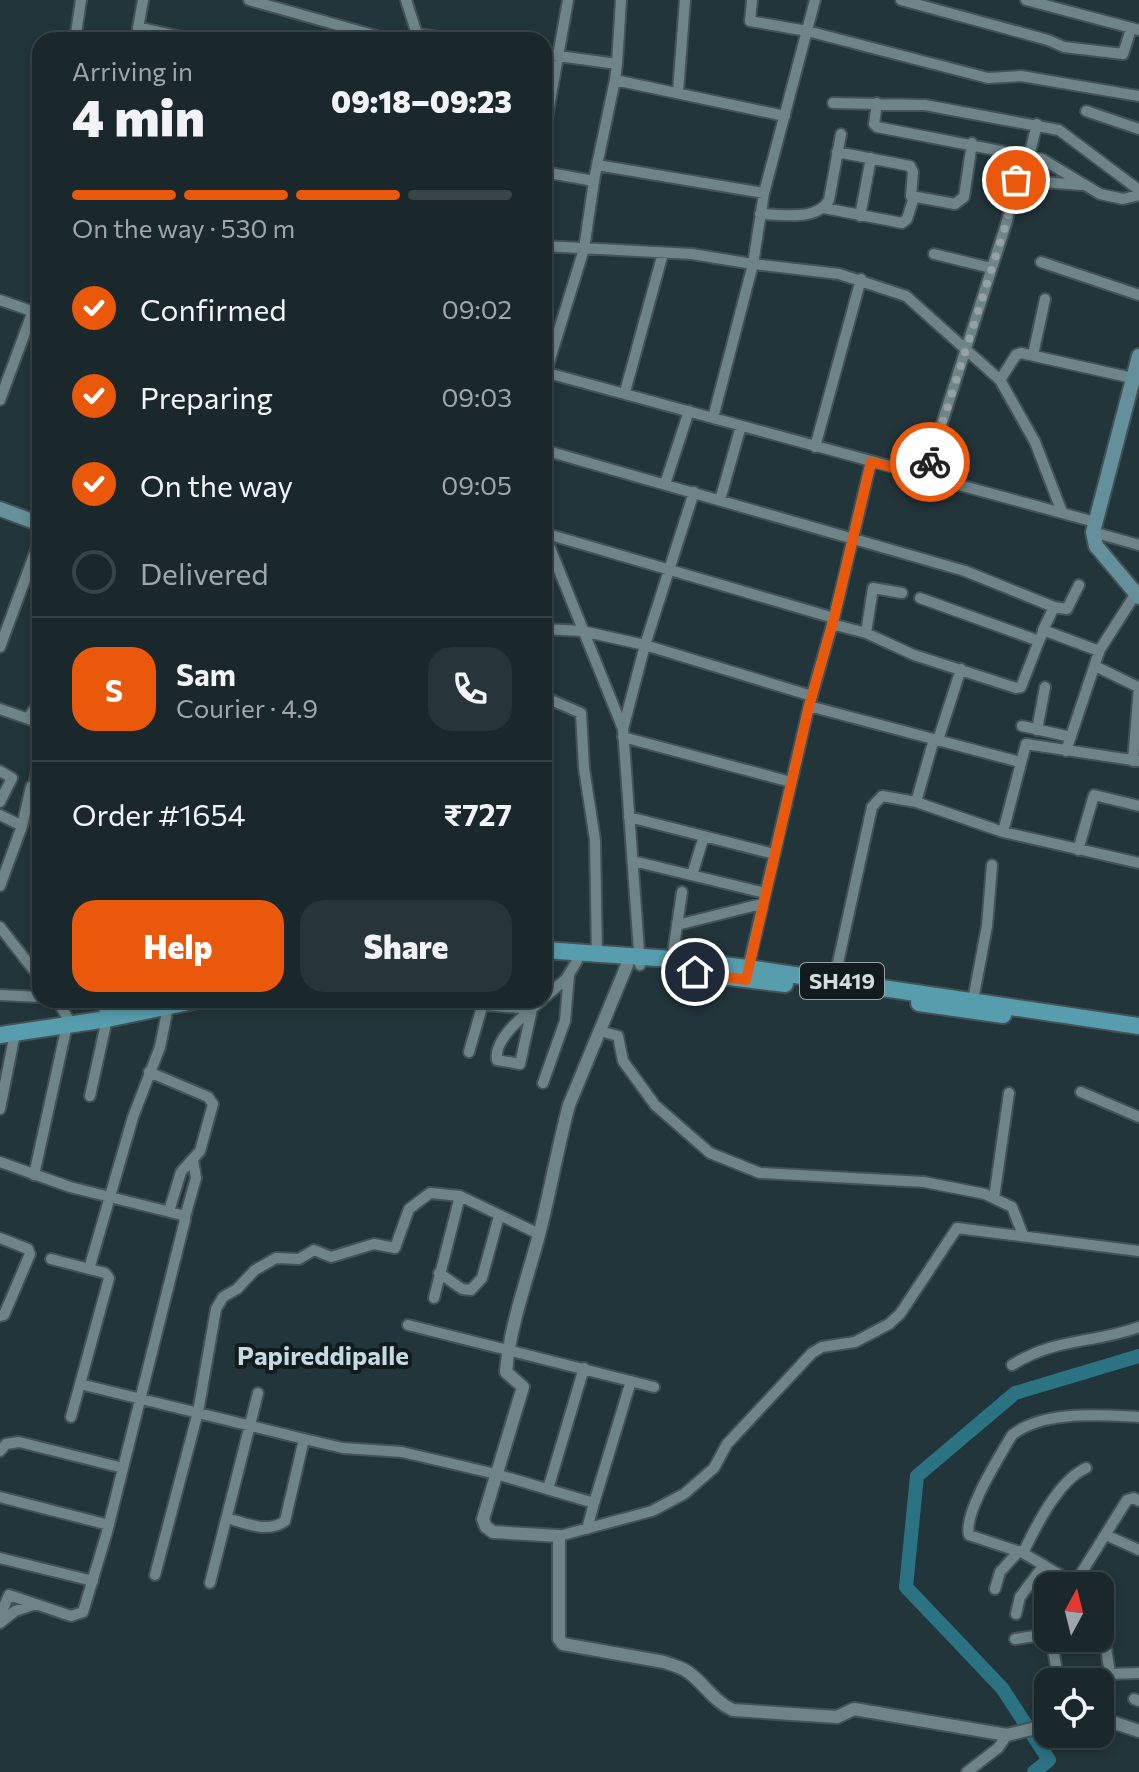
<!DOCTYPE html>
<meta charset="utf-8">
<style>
body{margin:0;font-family:Commissioner,sans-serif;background:#273438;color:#f1f3f6;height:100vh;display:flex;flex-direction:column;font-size:30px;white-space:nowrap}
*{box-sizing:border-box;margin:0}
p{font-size:26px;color:#9fa6a9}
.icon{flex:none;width:44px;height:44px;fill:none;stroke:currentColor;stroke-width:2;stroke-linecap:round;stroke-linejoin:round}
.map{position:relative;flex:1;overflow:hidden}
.side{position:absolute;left:32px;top:32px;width:520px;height:976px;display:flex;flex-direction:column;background:#1a282c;border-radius:24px;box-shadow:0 4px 12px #0003,0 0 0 2px #384448}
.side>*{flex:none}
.needle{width:52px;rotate:7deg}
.tools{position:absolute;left:1034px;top:1572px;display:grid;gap:16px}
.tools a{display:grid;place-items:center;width:80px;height:80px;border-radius:16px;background:#1a282c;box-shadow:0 4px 12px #0003,0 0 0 2px #384448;font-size:40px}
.pin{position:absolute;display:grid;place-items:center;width:68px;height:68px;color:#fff;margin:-34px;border:4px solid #fff;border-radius:50%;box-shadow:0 2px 8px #0007}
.courier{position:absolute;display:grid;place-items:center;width:80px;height:80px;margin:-40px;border:6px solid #ea580c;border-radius:50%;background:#fff;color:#222;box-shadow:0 2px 10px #0007}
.overview em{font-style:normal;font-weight:800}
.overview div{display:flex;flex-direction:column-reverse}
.overview{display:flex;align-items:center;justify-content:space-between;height:136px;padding:0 40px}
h1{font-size:52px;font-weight:800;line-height:60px}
.bar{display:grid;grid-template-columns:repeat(4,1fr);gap:12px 8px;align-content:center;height:96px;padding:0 40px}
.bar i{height:10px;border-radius:6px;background:#384448}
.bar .on{background:#ea580c}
.bar p{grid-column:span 4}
.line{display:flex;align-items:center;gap:20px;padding:0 40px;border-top:2px solid #384448}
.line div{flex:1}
.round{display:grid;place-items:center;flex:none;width:84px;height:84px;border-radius:24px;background:#273438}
ol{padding:0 40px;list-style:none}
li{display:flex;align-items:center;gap:24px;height:88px}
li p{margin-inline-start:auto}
li .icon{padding:8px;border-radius:50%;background:#ea580c;color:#fff;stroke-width:4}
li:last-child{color:#9fa6a9}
li i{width:44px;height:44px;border:4px solid #384448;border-radius:50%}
.action{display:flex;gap:16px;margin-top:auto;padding:16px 40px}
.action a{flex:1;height:92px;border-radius:24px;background:#ea580c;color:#fff;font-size:32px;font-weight:800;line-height:92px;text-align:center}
.action a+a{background:#273438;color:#f1f3f6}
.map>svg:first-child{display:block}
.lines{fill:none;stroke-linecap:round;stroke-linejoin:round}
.river{stroke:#2b7283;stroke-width:14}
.minor-casing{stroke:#425256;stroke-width:14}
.tertiary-casing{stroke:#425256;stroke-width:16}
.secondary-casing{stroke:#425256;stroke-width:18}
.primary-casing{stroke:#425256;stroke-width:20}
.minor{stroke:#6e8489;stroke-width:10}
.tertiary{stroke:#6e8489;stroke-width:12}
.secondary{stroke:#63909b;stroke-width:14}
.primary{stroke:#579dad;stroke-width:16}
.done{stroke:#94a2a6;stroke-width:8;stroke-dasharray:0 14.4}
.route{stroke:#ea580c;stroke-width:10}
.labels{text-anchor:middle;stroke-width:8;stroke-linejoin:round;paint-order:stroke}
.shield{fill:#121b1d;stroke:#98a3a6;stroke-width:2}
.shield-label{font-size:22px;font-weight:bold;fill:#d2dde0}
.neighbourhood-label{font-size:26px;font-weight:bold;fill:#c4dbe2;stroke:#121b1d}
</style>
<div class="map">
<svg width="1139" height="1772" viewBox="0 0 1139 1772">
<rect width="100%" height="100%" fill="#22353a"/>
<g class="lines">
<path class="river" d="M1034 1772 1049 1760 1002 1688 906 1587 917 1476 1015 1393 1139 1356"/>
<g class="minor-casing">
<path id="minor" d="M249 0 387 39 399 40 417 34 458 40
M406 0 417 34
M752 0 750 21 807 31 988 78 1021 76 1139 96
M815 0 764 193 753 264 839 274 906 296 1000 380 1035 442 1062 512
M901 0 1048 40 1064 47 1123 54 1131 29
M1026 0 1139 30
M138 27 194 40
M75 40 81 0
M136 40 143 0
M544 54 617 64 615 80 785 116
M617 64 621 0
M678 92 685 0
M833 103 925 105 1059 130 1139 190
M877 103 874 124 877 127 1042 159 1100 194 1123 199 1139 195
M1086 111 1139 129
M544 135 568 0
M837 152 910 166 913 172 911 196 955 204 964 197 972 143
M1029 156 1037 124
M597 165 615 80
M544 172 594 181 597 165 764 193
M1016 180 1081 185
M824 208 902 223 907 219 914 197
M760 214C782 214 816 222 829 200L841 134
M860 216 871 158
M544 246 692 254 753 264 713 418
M934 254 991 268
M1041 262 1139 295
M0 300 40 314
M1033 355 1045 299
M544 372 1095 522
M546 372 584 249 594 181
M1000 380 1016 355 1021 353 1137 379
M625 392 663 253
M0 400 33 311
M815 447 861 279
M544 450 965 571 1054 607
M925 476 1007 221 1021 154
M665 484 689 411
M720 500 741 426
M1093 532 1139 545
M544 533 623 729 640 965
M544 533 834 618
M1079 585 1067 609 1054 607 1043 630 1099 651 1138 590
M920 598 1039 641 1042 634
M832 624 866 633 914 655 1016 688 1021 687 1039 641
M544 629 582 631 645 645 812 696
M866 633 873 588 902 593
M0 647 40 539
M1095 666 1138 687
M544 697 581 713 584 768 595 840 597 955
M809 706 1020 762
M0 709 40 723
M28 718 40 702
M1022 726 1071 737
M623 729 645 645 694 492
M1037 730 1045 687
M623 737 791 782
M938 740 961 669
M1066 751 1100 649
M1133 761 1139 687
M0 771 12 778 0 802
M34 785 40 757
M916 802 934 739
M0 815 22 826 0 886
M629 817 774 854
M22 826 31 787H40
M1003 832 1026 744 1139 761
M1078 850 1094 795 1139 806
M633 861 765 893
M692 875 704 836
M677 925 761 904
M0 927 40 978
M672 959 682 892
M747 973 809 706 834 618 871 462
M832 990 872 807 882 796 916 802 1003 832 1139 863
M0 995 40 997
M544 998 566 979 577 961
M973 1000 987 926 992 865
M485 1005 532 1009 520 1064 497 1060C493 1038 527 1013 542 1000
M600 1031 618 1036 623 1061 655 1105 710 1153 760 1173 924 1182 985 1194 1012 1207 1023 1235
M469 1052 484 1000
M149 1072 208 1097 213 1104 200 1151 181 1172 169 1211
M543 1083 565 1021 569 975
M1081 1092 1139 1117
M90 1096 107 1019
M0 1109 15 1033
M0 1162 70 1187 182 1215 185 1220 107 1532 83 1612 71 1616 9 1595 0 1616
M34 1175 67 1025V1017L57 1000
M994 1198 1009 1093
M185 1217 196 1178 193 1160
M0 1238 28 1249 30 1254 4 1315 0 1316
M51 1259 105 1273 109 1278 71 1417
M89 1269 133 1117 160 1047 168 1007
M439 1273 462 1289 471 1290 482 1278 499 1216
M434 1298 460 1196
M408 1325 654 1387
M1012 1365C1057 1337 1093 1344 1139 1327
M80 1384 304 1439 343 1448 402 1452 496 1474 594 1503 587 1529
M0 1451 6 1444 19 1442 123 1468
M548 1489 584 1368
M0 1497 109 1525
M594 1503 631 1381
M227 1518C245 1523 268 1534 285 1521L304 1439
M1106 1535 1139 1550
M559 1536 652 1511 684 1494 714 1468 727 1444 812 1353 822 1347 855 1342 889 1324 900 1314 957 1228 1139 1251
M1023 1553C1036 1526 1058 1481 1086 1468
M0 1558 93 1581
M155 1575 198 1412 216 1309 223 1297 237 1289 255 1270 276 1258 299 1259 314 1250 331 1257 374 1244 395 1248 409 1209 430 1193 460 1196 539 1234
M210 1583 258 1393
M1075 1583 1127 1500 1134 1498 1139 1501
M1079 1586 1023 1553 969 1535C963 1513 1000 1456 1012 1435 1043 1410 1101 1415 1139 1417
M995 1589 1000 1572 1019 1551
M1100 1608 1110 1674
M1016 1614 1020 1597 1044 1565
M0 1623 15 1611 36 1604
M1051 1638 1059 1682
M1015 1639 1048 1634
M1072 1682 1110 1674 1139 1673
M1134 1699 1139 1701
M967 1772 998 1748 1007 1735"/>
</g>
<g class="tertiary-casing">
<path id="tertiary" d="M627 965 569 1105C558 1146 551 1187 541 1227 529 1275 510 1323 506 1372L523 1387 483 1519 486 1527 493 1532 559 1536V1639L563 1644 664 1662C672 1665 681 1667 688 1672 704 1683 714 1702 733 1710L837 1717 854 1709 1007 1735 1048 1725
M1100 1718 1139 1731"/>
</g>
<g class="secondary-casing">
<path id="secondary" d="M1139 356 1093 532 1096 546 1139 597
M0 509 40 524
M106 1000 107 1019"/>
</g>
<g class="primary-casing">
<path id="primary" d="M544 950 672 959 748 968 1139 1026
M721 976 785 984
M919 1003 1003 1015
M0 1035 107 1019 198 1000"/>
</g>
<use href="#minor" class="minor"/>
<use href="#tertiary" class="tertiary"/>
<use href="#secondary" class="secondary"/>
<use href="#primary" class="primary"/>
</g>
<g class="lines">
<path class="done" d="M930 462 1007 221 1016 180"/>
<path class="route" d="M695 972 746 980 809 706 834 618 871 462 925 476 930 462"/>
</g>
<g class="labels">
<rect class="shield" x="800" y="963" width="84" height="36" rx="6"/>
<g class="shield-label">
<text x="842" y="989">SH419</text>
</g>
<g class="neighbourhood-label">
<text x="323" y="1365">Papireddipalle</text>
</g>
</g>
</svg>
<div class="tools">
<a><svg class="needle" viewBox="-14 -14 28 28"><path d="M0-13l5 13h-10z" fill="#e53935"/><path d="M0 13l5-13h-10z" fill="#9fa6a9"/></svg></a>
<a><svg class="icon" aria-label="locate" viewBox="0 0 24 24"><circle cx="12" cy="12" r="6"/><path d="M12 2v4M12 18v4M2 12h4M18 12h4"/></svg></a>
</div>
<div class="pin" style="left:1016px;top:180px;background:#ea580c"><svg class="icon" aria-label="bag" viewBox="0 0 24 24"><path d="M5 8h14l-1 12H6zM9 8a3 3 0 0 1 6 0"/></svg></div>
<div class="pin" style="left:695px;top:972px;background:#1f2937"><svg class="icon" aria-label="home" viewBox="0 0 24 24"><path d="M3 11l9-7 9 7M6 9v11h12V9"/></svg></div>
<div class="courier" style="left:930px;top:462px"><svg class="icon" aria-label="bike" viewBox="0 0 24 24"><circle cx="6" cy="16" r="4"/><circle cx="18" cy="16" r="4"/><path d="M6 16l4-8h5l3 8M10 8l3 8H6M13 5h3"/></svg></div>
<section class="side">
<div class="overview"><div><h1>4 min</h1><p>Arriving in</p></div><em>09:18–09:23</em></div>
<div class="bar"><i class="on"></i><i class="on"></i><i class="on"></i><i></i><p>On the way · 530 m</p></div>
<ol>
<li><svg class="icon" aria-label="check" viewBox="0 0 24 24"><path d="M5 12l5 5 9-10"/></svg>Confirmed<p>09:02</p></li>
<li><svg class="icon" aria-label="check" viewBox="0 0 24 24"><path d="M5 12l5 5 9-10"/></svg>Preparing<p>09:03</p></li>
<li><svg class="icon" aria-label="check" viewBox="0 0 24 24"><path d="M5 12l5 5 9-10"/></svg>On the way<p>09:05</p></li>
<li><i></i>Delivered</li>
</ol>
<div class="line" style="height:144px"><b class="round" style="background:#ea580c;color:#fff">S</b><div><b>Sam</b><p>Courier · 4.9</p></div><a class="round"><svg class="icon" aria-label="phone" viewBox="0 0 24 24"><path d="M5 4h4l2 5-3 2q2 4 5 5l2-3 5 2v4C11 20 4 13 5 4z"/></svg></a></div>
<div class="line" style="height:104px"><div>Order #1654</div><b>₹727</b></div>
<div class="action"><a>Help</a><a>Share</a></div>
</section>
</div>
